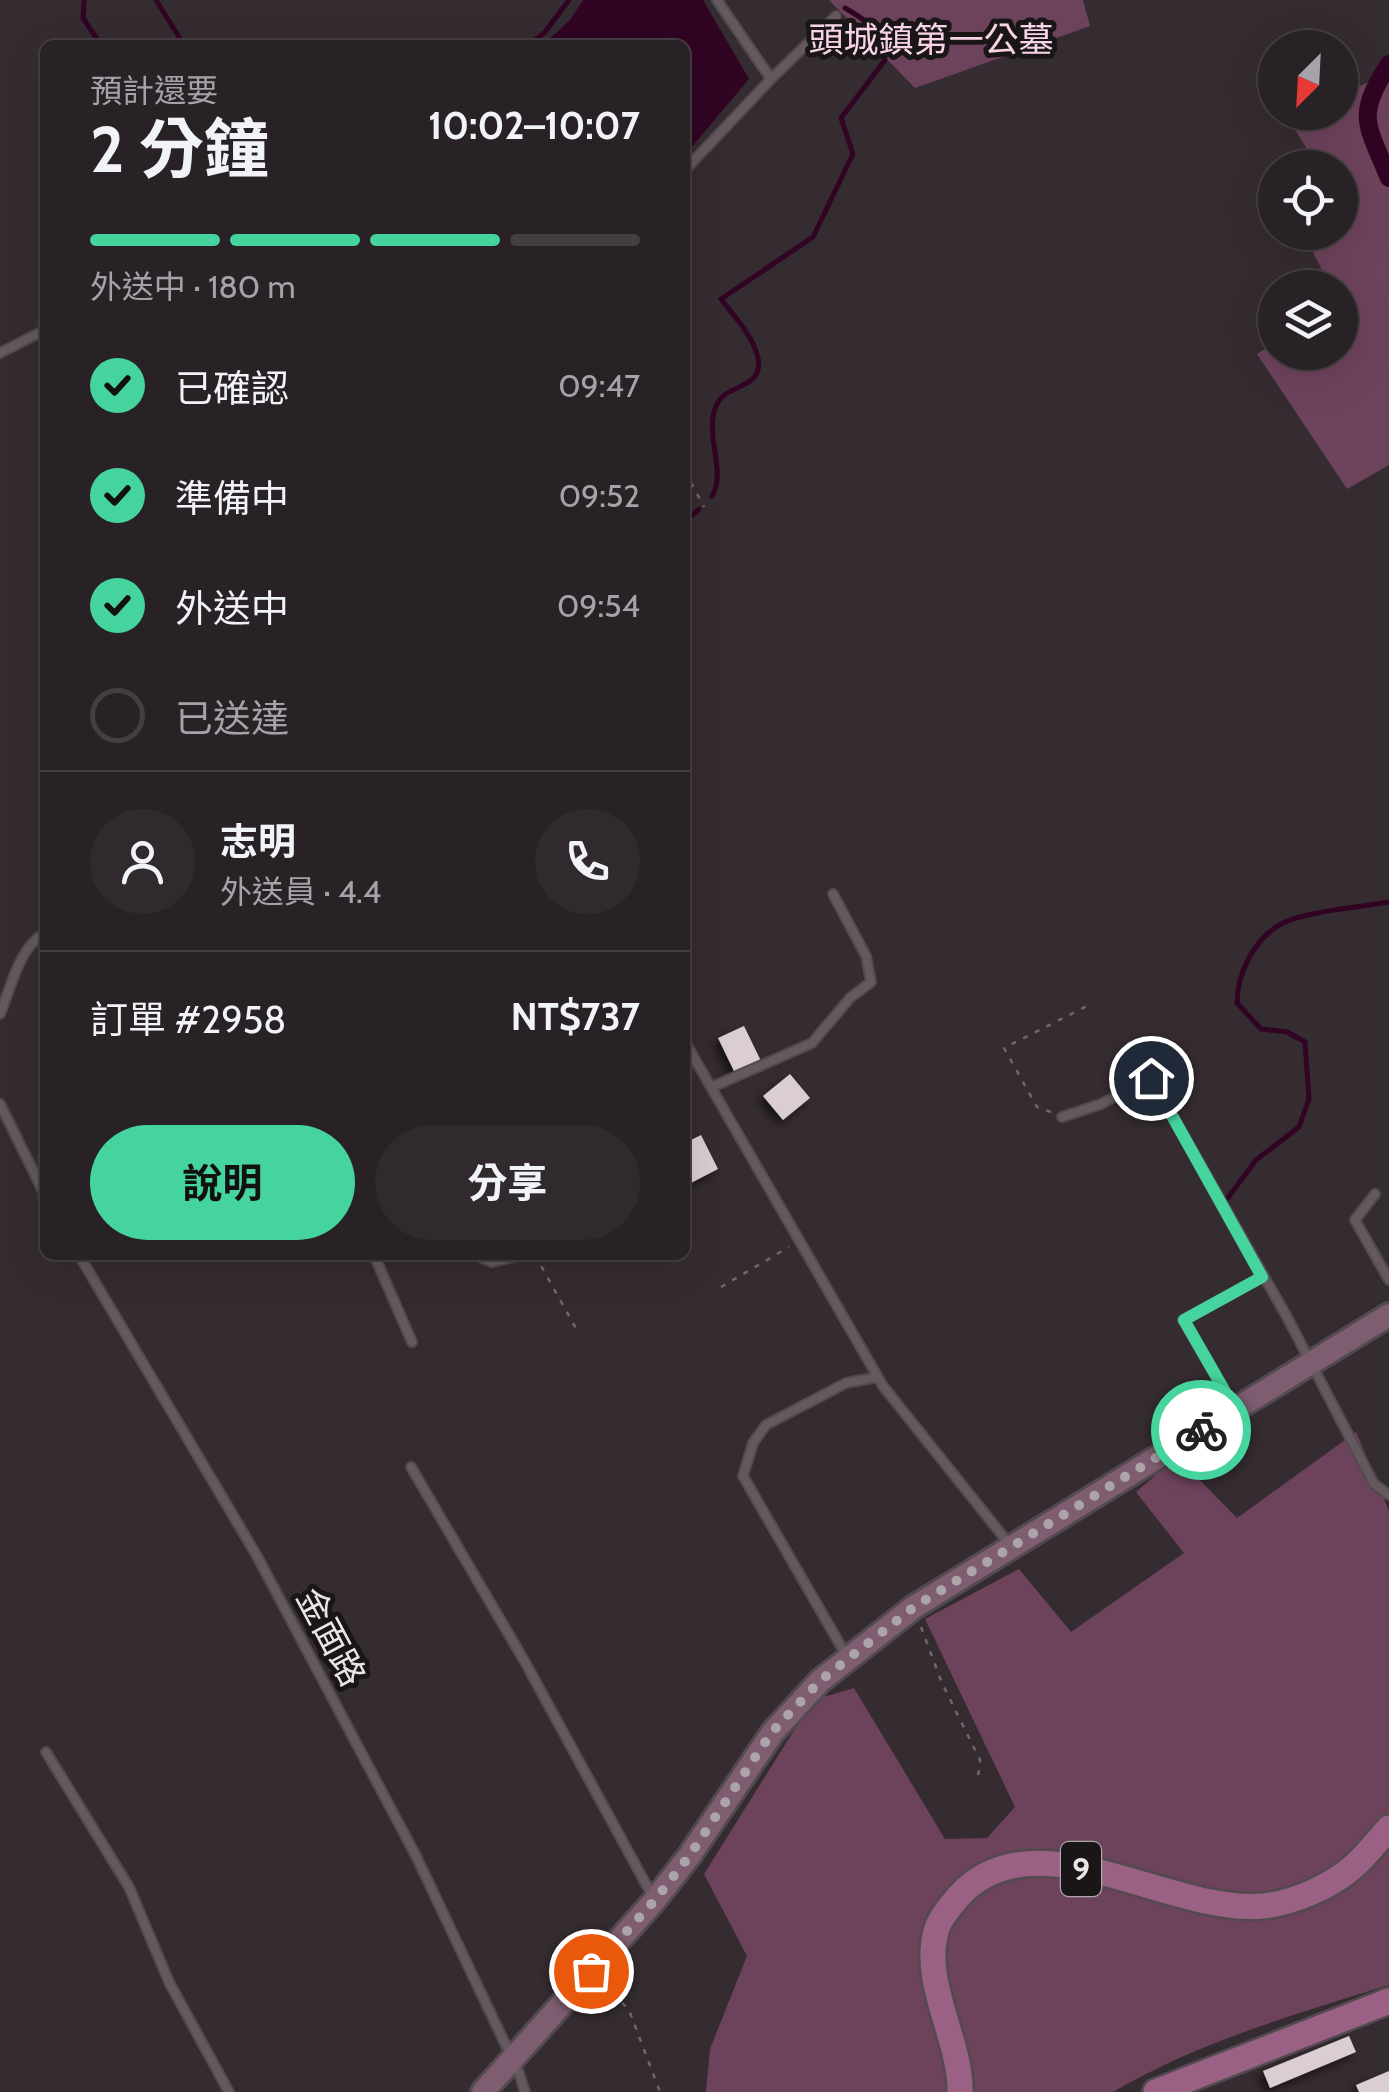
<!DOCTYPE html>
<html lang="zh-TW">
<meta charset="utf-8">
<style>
body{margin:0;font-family:Cabin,"Noto Sans TC",sans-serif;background:#30292d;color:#f1f3f6;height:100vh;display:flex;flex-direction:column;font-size:38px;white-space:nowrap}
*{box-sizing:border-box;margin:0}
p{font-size:32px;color:#a5a3a7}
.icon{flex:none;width:55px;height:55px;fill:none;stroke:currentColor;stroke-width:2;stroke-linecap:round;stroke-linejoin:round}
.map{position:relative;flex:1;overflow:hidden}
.details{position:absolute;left:40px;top:40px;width:650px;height:1220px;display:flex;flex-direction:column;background:#282125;border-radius:15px;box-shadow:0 10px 40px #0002,0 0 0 2px #443e42}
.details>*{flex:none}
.needle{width:65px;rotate:204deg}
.buttons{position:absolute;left:1258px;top:30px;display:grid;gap:20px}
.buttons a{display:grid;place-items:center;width:100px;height:100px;border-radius:50%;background:#282125;box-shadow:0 10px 40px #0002,0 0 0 2px #443e42;font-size:50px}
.pin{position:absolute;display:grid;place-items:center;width:85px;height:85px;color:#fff;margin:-42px;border:5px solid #fff;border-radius:50%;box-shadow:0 2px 10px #0007}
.courier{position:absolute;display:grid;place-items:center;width:100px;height:100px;margin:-50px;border:8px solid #46d49e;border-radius:50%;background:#fff;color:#222;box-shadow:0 2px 12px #0007}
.head em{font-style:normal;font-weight:700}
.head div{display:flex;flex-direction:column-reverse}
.head{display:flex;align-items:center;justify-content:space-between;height:170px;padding:0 50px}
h1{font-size:65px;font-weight:700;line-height:75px}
.bar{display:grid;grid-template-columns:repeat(4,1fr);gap:15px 10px;align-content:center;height:120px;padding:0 50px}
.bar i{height:12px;border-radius:8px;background:#443e42}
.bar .active{background:#46d49e}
.bar p{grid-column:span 4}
.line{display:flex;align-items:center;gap:25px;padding:0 50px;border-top:2px solid #443e42}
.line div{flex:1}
.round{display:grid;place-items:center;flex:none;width:105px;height:105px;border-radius:52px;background:#30292d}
ol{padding:0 50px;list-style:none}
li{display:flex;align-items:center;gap:30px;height:110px}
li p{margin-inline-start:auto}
li .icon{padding:10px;border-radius:50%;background:#46d49e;color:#111;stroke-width:4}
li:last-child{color:#a5a3a7}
li i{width:55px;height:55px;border:5px solid #443e42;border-radius:50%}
.primary-button{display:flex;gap:20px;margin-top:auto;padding:20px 50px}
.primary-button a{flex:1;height:115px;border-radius:60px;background:#46d49e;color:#111;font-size:40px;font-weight:700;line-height:115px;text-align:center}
.primary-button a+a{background:#30292d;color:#f1f3f6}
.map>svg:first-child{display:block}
.green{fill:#6d435c}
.water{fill:#310423}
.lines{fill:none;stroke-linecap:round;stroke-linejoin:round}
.stream{stroke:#310423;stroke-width:5}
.canal{stroke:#310423;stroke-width:18}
.building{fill:#daced4;filter:url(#shadow)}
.lane-casing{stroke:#524a4f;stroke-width:12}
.secondary-casing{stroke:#524a4f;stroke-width:28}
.primary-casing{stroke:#524a4f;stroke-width:30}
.path{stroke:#70686d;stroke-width:2.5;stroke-dasharray:5 8;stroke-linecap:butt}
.lane{stroke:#63595e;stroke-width:8}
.secondary{stroke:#7f5d71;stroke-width:22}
.primary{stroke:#9a6184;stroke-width:25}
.done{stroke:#aba4a8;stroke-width:10;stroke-dasharray:0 18}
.route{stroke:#46d49e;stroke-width:12}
.labels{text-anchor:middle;stroke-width:10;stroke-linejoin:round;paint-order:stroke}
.shield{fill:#1a1618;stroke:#aca7aa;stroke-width:2.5}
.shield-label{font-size:32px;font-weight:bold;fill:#ebe5e8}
.park-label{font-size:35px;fill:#f6d4e6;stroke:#1a1618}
.street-label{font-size:35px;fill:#ebe5e8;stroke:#1a1618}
</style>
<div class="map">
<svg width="1389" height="2092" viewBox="0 0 1389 2092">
<defs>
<filter id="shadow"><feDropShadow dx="-5" dy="5" stdDeviation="5" flood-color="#0009"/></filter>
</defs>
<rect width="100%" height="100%" fill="#352c31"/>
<path class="green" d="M829 0H1083L1090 26 915 88Z
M1389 74V465L1347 489 1257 354 1275 343V352H1340V288L1330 287 1304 233 1340 232V168L1318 167 1285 113 1340 112V94Z
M1356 1432 1389 1511V1985C1298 2013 1196 2043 1113 2092H706L710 2049 747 1956 704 1874 813 1700 854 1688 945 1839 987 1838 1015 1807 925 1619 1019 1569 1071 1632 1184 1553 1136 1492 1177 1457 1237 1518Z"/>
<path class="water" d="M583 0H703L749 79 685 155V45H543L570 20Z"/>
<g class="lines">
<path class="stream" d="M84 0 83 18 101 45
M156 0 184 45
M529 45 545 32 569 0
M712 496C727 471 704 436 716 406 725 382 764 391 758 358 753 336 735 317 721 299L813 237 853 154 841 118 885 60C883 31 869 22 845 8
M685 522 699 509
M685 602V610
M1227 1199 1256 1160 1299 1127 1309 1099 1305 1042 1287 1032 1261 1029 1237 1003C1237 974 1254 939 1281 924 1306 911 1361 907 1389 902"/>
<path class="canal" d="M1389 64C1355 117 1367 124 1389 178"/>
</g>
<path class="building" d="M744 1026 761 1061 735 1073 718 1038Z
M790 1074 810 1098 783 1120 763 1096Z
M701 1135 718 1169 685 1186V1143Z
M1349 2036 1356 2052 1270 2088 1263 2071Z
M1389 2071V2092H1359L1356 2085Z"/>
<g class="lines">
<g class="lane-casing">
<path id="lane" d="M771 79 836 16
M685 170 771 79 717 0
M0 353 45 330
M0 1014C11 988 19 947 45 933
M685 1042 883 1386 1010 1545
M712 1087 812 1043 850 998 871 982 866 956 833 894
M0 1104 45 1195
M1062 1117 1101 1104 1151 1078 1287 1317 1374 1484 1389 1495
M1375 1194 1355 1220 1389 1280
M79 1255 257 1556 416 1856 519 2073 525 2092
M374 1255 412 1342
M476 1255 492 1262 520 1255
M1233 1405 1183 1320 1262 1277
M411 1467 525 1662 654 1899
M846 1655 743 1476 753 1443 766 1425 846 1383 878 1377
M46 1752 129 1887 169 1982 229 2092"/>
</g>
<g class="secondary-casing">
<path id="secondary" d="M483 2092 655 1900 690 1855 773 1732 820 1681 914 1607 1389 1315"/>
</g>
<g class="primary-casing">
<path id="primary" d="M960 2092C961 2039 920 1981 937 1928 941 1917 951 1905 959 1896 1034 1813 1171 1915 1263 1906 1293 1903 1330 1887 1353 1867 1366 1856 1377 1841 1389 1828
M1156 2092 1389 2001"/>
</g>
<path class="path" d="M685 471 704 507
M1051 1112 1037 1107 1004 1048 1087 1006
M535 1255 578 1332
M721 1287 789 1247
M921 1627 942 1683 980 1760 978 1777
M604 1984 629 2010 660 2092"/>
<use href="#lane" class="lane"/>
<use href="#secondary" class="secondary"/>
<use href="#primary" class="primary"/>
</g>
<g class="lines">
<path class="done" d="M591 1971 655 1900 690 1855 772 1732 820 1681 914 1607 1201 1430"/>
<path class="route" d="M1151 1078 1262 1277 1184 1320 1235 1409 1201 1430"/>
</g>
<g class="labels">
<rect class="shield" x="1061" y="1842" width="40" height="54" rx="8"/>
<g class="shield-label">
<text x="1081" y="1880">9</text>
</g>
<g class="park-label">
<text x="931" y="52">頭城鎮第一公墓</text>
</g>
<g class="street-label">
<text transform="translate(331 1637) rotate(62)" y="12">金面路</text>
</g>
</g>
</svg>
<div class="buttons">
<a><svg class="needle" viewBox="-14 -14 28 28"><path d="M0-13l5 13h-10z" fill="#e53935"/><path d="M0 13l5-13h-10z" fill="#a5a3a7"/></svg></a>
<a><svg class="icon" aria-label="locate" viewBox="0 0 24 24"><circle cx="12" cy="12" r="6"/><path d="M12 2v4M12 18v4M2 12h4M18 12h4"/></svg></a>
<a><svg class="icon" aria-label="layers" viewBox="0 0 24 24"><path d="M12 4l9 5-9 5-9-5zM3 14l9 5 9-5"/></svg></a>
</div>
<div class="pin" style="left:591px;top:1971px;background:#ea580c"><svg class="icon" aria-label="bag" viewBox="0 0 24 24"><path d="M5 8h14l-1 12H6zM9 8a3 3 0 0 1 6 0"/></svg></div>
<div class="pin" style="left:1151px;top:1078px;background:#1f2937"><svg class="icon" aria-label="home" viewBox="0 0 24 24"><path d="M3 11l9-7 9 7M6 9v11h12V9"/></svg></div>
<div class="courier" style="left:1201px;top:1430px"><svg class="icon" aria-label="bike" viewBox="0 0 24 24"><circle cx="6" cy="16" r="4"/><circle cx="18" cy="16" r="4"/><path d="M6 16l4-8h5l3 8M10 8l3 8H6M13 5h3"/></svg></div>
<section class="details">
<div class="head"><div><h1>2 分鐘</h1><p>預計還要</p></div><em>10:02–10:07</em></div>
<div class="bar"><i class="active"></i><i class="active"></i><i class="active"></i><i></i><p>外送中 · 180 m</p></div>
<ol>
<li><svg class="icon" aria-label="check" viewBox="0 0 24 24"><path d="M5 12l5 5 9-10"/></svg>已確認<p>09:47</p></li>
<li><svg class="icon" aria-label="check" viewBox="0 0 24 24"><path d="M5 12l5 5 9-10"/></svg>準備中<p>09:52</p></li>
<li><svg class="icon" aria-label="check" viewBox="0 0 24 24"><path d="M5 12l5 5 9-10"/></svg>外送中<p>09:54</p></li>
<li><i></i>已送達</li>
</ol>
<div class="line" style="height:180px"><a class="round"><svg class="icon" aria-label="person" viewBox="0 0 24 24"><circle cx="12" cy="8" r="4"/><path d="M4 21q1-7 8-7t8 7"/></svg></a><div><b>志明</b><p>外送員 · 4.4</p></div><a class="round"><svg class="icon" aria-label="phone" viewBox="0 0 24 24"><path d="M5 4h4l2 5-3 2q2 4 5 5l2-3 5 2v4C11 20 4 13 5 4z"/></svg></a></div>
<div class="line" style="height:130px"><div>訂單 #2958</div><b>NT$737</b></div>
<div class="primary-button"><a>說明</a><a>分享</a></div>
</section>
</div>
